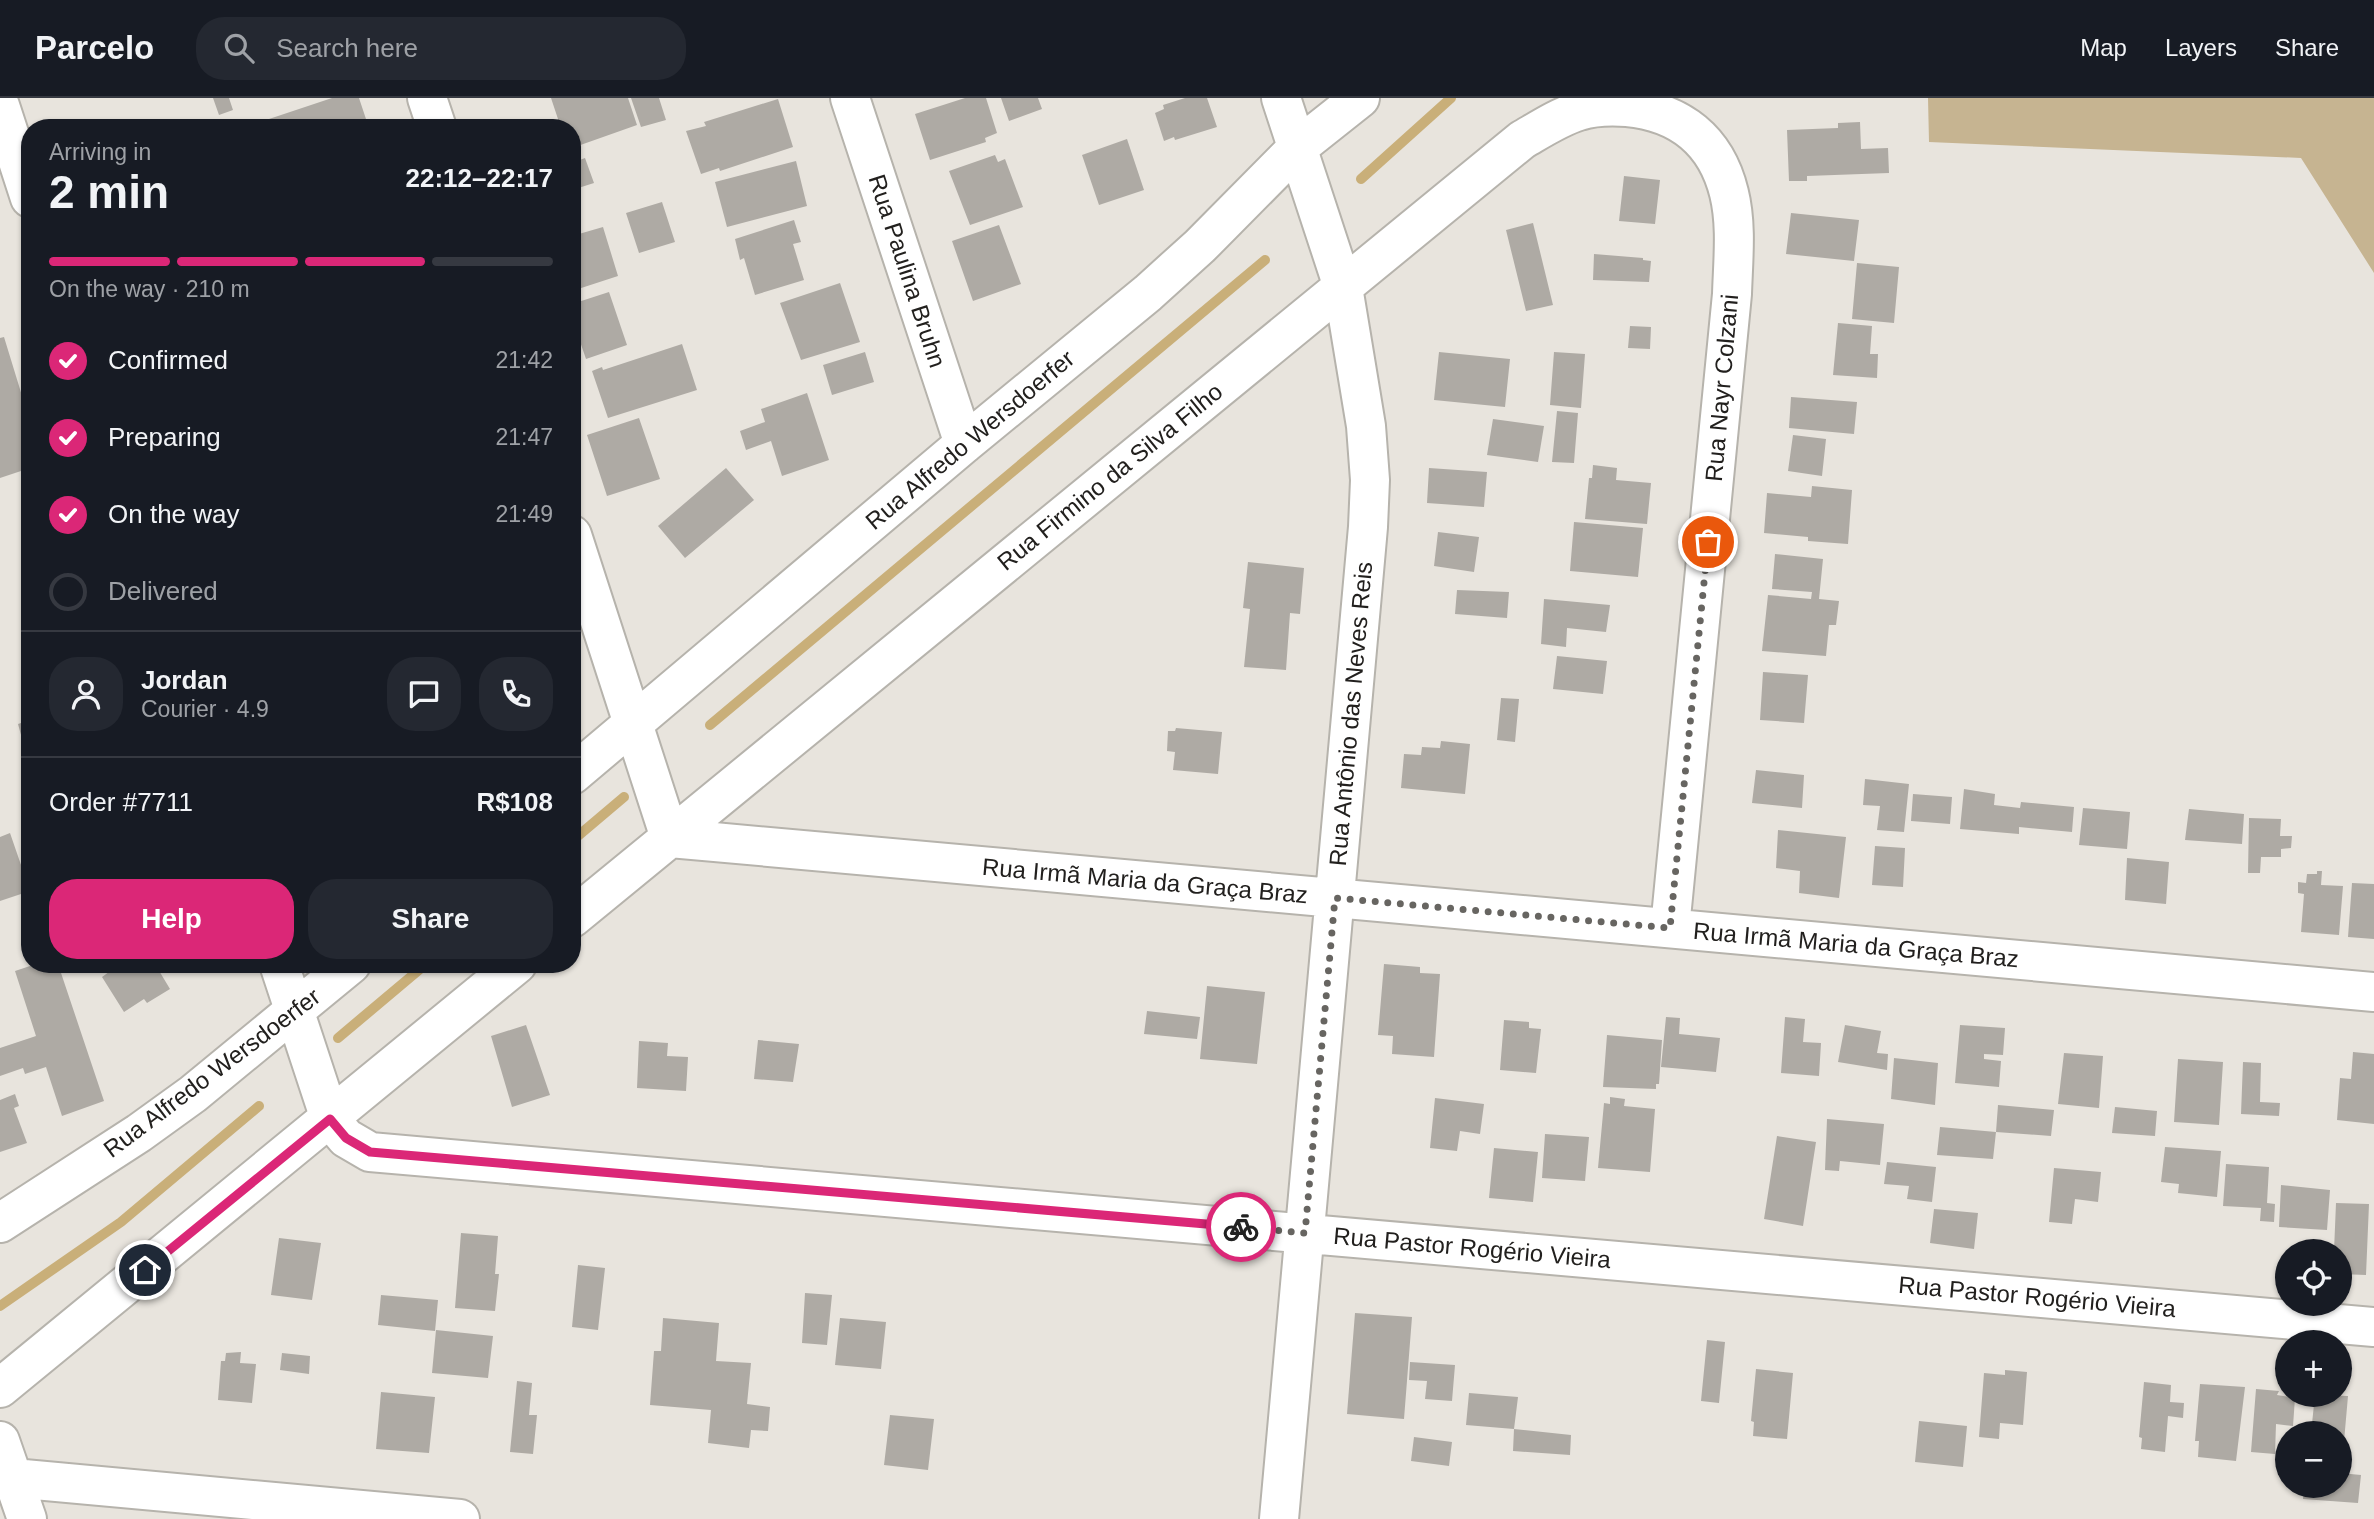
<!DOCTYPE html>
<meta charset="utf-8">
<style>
body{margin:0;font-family:Arial,sans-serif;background:#242831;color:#f1f3f6;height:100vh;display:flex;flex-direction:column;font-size:26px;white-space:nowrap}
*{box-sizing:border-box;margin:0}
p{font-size:23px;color:#9ea1a6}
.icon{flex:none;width:38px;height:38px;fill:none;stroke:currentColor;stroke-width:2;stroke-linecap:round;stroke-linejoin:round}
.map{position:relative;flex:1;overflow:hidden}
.details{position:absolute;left:21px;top:21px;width:560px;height:854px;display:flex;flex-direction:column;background:#171b24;border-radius:28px;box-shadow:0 2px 5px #0004}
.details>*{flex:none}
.controls{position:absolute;left:2275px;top:1141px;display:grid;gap:14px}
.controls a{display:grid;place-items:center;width:77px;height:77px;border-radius:50%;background:#171b24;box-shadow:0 2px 5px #0004;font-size:35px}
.pin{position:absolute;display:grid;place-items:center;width:60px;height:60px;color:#fff;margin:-30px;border:4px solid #fff;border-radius:50%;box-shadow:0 2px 7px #0007}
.courier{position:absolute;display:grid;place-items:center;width:70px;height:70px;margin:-35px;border:5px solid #db2777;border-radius:50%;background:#fff;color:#222;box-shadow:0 2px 9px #0007}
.summary em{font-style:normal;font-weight:700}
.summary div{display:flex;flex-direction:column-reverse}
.summary{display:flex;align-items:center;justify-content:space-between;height:119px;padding:0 28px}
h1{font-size:46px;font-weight:700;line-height:52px}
.bar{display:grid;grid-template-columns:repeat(4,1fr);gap:10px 7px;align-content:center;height:84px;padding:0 28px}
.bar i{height:9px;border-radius:5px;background:#363941}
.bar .active{background:#db2777}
.bar p{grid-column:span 4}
.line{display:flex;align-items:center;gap:18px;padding:0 28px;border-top:2px solid #363941}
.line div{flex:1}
.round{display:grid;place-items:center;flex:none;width:74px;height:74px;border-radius:28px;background:#242831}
ol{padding:0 28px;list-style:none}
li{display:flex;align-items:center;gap:21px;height:77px}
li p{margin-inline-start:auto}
li .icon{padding:7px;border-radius:50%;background:#db2777;color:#fff;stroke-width:4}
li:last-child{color:#9ea1a6}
li i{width:38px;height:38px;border:4px solid #363941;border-radius:50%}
.button{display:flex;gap:14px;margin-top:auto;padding:14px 28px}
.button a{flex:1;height:80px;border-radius:28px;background:#db2777;color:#fff;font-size:28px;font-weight:700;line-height:80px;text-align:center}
.button a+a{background:#242831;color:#f1f3f6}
header{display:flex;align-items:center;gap:42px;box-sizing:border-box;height:98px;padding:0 35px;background:#171b24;border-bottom:2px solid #363941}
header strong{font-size:33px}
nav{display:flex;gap:38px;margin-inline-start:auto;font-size:24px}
.search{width:490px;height:63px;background:#242831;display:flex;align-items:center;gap:18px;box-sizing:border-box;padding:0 24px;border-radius:28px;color:#9ea1a6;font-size:26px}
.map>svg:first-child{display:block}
.green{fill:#c6b491}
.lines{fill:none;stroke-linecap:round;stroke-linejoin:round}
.stream{stroke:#c9af79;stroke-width:10}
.building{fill:#aeaaa4}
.minor-casing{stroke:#b6b3ac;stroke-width:42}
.minor{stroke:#fff;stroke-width:38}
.done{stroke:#676561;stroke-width:7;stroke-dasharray:0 12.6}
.route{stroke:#db2777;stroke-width:9}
.labels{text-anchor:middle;stroke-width:5;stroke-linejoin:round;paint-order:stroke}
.street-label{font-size:24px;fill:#22201e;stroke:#fff}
</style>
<header>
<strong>Parcelo</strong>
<div class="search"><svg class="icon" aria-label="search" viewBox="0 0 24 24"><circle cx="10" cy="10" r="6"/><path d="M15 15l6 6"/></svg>Search here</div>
<nav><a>Map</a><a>Layers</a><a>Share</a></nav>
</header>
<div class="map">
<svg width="2374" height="1421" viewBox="0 0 2374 1421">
<rect width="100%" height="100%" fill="#e8e4dd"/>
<path class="green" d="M1928 0H2374V175L2301 60 1929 44Z"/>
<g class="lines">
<path class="stream" d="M1361 81 1451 0
M710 627 1265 162
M572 743 624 699
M338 940 426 866
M0 1208 121 1124 259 1008"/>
</g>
<path class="building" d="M213 0H229L233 12 219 17Z
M332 0H359L369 30H266L263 23Z
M551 0H628L637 27 572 50V30H561Z
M631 0H659L666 22 641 29Z
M965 0H986L997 35 985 40 986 44 930 62 915 16Z
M1001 0H1038L1042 11 1009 23Z
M1185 0H1207L1217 29 1175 42 1174 39 1164 43 1155 15 1164 11 1163 7Z
M778 1 793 49 720 73 719 70 701 76 686 33 706 28 704 24Z
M1860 24 1861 51 1888 50 1889 75 1807 78V83H1789L1787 32 1838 30V25Z
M1127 41 1144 92 1099 107 1082 57Z
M995 57 998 64 1005 61 1023 109 970 127 949 73Z
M585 60 594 85 572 92V65Z
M796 63 807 108 727 129 715 84Z
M1624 78 1660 82 1655 126 1619 123Z
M662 104 675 144 639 155 626 115Z
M1791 115 1859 122 1854 163 1786 156Z
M794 122 801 144 793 146 804 182 755 197 744 160 740 162 735 141Z
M1533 125 1553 207 1526 213 1506 132Z
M999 127 1021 186 973 203 952 143Z
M603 129 618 178 572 193V138Z
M1594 156 1643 160V162L1651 163 1649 184 1593 182Z
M1857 165 1899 169 1894 225 1852 221Z
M840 185 860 244 801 262 780 205Z
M609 194 627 247 586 261 572 220V206Z
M1838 225 1872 228 1870 256H1878L1877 280 1833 277Z
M1630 228 1651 229 1650 251 1628 250Z
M4 239 23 301 25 300 30 315V370L0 380V240Z
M682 246 697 292 608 320 592 273 602 269 603 272Z
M865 254 874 284 832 297 823 267Z
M1439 254 1510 261 1505 309 1434 302Z
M1554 254 1585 256 1581 310 1550 307Z
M807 295 829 362 782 378 771 343 746 352 740 333 765 324 761 311Z
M1791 299 1857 304 1854 336 1789 330Z
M1557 313 1578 315 1574 365 1552 364Z
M639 320 660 381 607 398 587 337Z
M1493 321 1544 328 1538 364 1487 357Z
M1793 337 1826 341 1822 378 1788 373Z
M1593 367 1617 370 1616 382 1651 385 1647 426 1585 421 1589 380H1592Z
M726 370 754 402 685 460 658 428Z
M1429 370 1487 374 1484 409 1427 405Z
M1812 388 1852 392 1848 446 1808 443V439L1764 435 1767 395 1811 399Z
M1574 424 1643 430 1638 479 1570 473Z
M1438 434 1479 439 1474 474 1434 468Z
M1775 456 1823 461 1819 501 1839 503 1836 527H1829L1826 558 1762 553 1768 497 1811 501 1812 494 1772 491Z
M1248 464 1304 470 1300 516 1290 515 1286 572 1244 569 1250 511 1243 510Z
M1457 492 1509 494 1507 520 1455 516Z
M1544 501 1610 507 1606 534 1567 530 1566 549 1541 546Z
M1557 558 1607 563 1603 596 1553 591Z
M1763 574 1808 577 1804 625 1760 622Z
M1501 600 1519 601 1515 644 1497 642Z
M30 622V654L26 655 18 626Z
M1176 630 1222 634 1218 676 1173 672 1175 654 1167 653 1168 633H1175Z
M1441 643 1470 646 1465 696 1401 690 1404 656 1421 657 1422 649 1440 650Z
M1756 672 1804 677 1802 710 1752 705Z
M1865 681 1909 686 1904 734 1877 732 1880 708 1863 707Z
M1964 691 1995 696 1994 707 2020 710 2021 704 2074 709 2072 734 2019 729V736L1960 731Z
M1913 696 1952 699 1950 726 1911 723Z
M2083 710 2130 714 2127 751 2079 747Z
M2189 711 2244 716 2242 746 2185 742Z
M2249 720 2281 721 2280 738H2292L2291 750 2281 751V759H2261L2260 775H2248Z
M1778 732 1846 739 1839 800 1799 795 1800 773 1776 770Z
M10 735 30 793 0 803V739Z
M1875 748 1905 750 1903 789 1872 787Z
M2127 760 2169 764 2166 806 2125 802Z
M2317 773H2322L2321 787 2343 788 2339 837 2301 834 2304 796 2298 795V784L2306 785 2307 776H2317Z
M2352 785 2374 786V841L2348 839Z
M36 866H58L104 1003 62 1018 46 969 25 976 23 970 0 978V950L36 938 15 873Z
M120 866H155L170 891 147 905 144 901 124 914 102 879Z
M1384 866 1420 869V875L1440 876 1434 959 1392 956 1393 938 1378 937Z
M1207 888 1265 894 1257 966 1200 961Z
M1147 913 1200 919 1197 941 1144 936Z
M1666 919 1680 920 1679 936 1720 940 1716 974 1661 969Z
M1785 919 1805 921 1803 944 1821 945 1819 978 1781 975Z
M1504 922 1529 924V930L1541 931 1536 975 1500 972Z
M526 927 550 997 512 1009 491 938Z
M1845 927 1881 933 1877 955 1888 956 1887 972 1838 964Z
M1960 927 2005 930 2003 957 1984 956V961L2001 963 1999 989 1955 985Z
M1607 937 1662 942 1659 986H1656V991L1603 989Z
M758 942 799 946 793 984 754 981Z
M639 943 668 945 667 958 688 959 686 993 637 990Z
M2353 954 2374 956V1026L2337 1022 2340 980 2351 981Z
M2064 955 2103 958 2099 1010 2058 1006Z
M1894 960 1938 965 1935 1007 1891 1001Z
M2178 961 2223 964 2219 1027 2174 1024Z
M2243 964 2261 965 2260 1004 2280 1005 2279 1018 2241 1016Z
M15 996 19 1008 14 1010 27 1045 0 1054V1002Z
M1610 999 1625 1001 1624 1008 1655 1011 1650 1074 1598 1070 1604 1005 1610 1006Z
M1435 1000 1484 1006 1480 1036 1460 1033 1457 1053 1430 1050Z
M1998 1007 2054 1012 2051 1038 1996 1034 1993 1061 1937 1057 1940 1029 1996 1034Z
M2115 1009 2157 1013 2155 1038 2112 1035Z
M1827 1021 1884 1026 1880 1067 1840 1063 1839 1073 1825 1072Z
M1545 1036 1589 1039 1585 1083 1542 1080Z
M1777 1038 1816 1044 1803 1128 1764 1121Z
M2165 1049 2221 1053 2217 1099 2178 1095 2179 1086 2161 1084Z
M1494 1050 1538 1054 1533 1104 1489 1100Z
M1887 1064 1936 1069 1932 1104 1907 1101 1909 1088 1884 1086Z
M2226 1066 2269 1069 2267 1105 2275 1106 2274 1124 2260 1123 2261 1110 2223 1108Z
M2054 1070 2101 1074 2098 1104 2075 1101 2072 1126 2049 1124Z
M2281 1087 2330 1092 2327 1132 2279 1129Z
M2336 1105 2369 1106 2366 1177 2340 1176V1153H2334Z
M1934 1111 1978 1115 1974 1151 1930 1145Z
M461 1135 498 1138 495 1176H499L495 1213 455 1210Z
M279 1140 321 1145 312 1202 271 1197Z
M578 1167 605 1170 598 1232 572 1229Z
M805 1195 832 1197 827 1247 802 1245Z
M381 1197 438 1202 435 1233 378 1227Z
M1355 1215 1412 1219 1404 1321 1347 1316Z
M663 1220 719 1225 716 1263 751 1265 747 1306 770 1309 768 1333 751 1332 749 1350 708 1345 711 1312 650 1307 654 1253H661Z
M840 1220 886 1224 881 1271 835 1267Z
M436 1232 493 1238 488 1280 432 1275Z
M1707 1242 1725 1244 1719 1305 1701 1303Z
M241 1254 240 1265 256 1266 252 1305 218 1302 221 1263H225L226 1255Z
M282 1255 310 1258 309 1276 280 1272Z
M1410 1264 1455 1267 1452 1303 1425 1301 1427 1283 1409 1282Z
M1756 1271 1793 1275 1787 1341 1753 1338 1754 1324 1751 1323Z
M2005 1272 2027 1274 2023 1327 2000 1325 1999 1341 1979 1339 1984 1275 2005 1277Z
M517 1283 532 1285 529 1317H537L533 1356 510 1354Z
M2144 1284 2171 1287 2170 1304 2184 1305 2183 1320 2168 1318 2165 1354 2141 1351 2142 1340 2139 1339Z
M2200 1286 2245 1289 2236 1363 2198 1359 2199 1343H2195Z
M2256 1291 2279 1293 2277 1297 2295 1300 2293 1328 2276 1326 2275 1356 2251 1354Z
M381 1294 435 1299 429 1355 376 1351Z
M1469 1295 1518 1299 1514 1331 1466 1327Z
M2315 1297 2348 1298 2342 1366 2340 1365V1335H2311Z
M890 1317 934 1321 928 1372 884 1367Z
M1919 1323 1967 1328 1963 1369 1915 1364Z
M1514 1331 1571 1337 1570 1357 1513 1353Z
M1414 1339 1452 1344 1449 1368 1411 1363Z
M2340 1375 2361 1377 2358 1405 2303 1401 2304 1388H2340Z"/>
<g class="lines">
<g class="minor-casing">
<path id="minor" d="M427 0 437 30
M850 0 964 346
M0 8 30 100
M572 437 670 740 2374 894
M572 677 964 346 1148 195 1200 148 1297 50 1360 0
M572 820 1522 42C1541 31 1559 19 1579 13 1594 8 1612 8 1627 9 1680 14 1716 42 1729 95 1737 127 1733 163 1732 196L1670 830
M279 866 330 1021 346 1040 370 1054 2374 1229
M0 1125 139 1035 193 996 351 866
M0 1290 517 866
M0 1343 27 1421
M13 1380 460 1421
M1279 1421 1368 429 1370 382 1366 328 1343 189 1281 0"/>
</g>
<use href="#minor" class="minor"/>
</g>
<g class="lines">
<path class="done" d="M1241 1129 1305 1135 1335 800 1670 830 1708 444"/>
<path class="route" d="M145 1172 330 1021 346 1040 370 1054 1241 1129"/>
</g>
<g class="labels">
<g class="street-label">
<text transform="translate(907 173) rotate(72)" y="8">Rua Paulina Bruhn</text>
<text transform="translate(1722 290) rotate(-85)" y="8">Rua Nayr Colzani</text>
<text transform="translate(970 342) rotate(-40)" y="8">Rua Alfredo Wersdoerfer</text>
<text transform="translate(1110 379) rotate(-39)" y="8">Rua Firmino da Silva Filho</text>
<text transform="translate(1351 616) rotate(-85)" y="8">Rua Antônio das Neves Reis</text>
<text transform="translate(1145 783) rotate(5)" y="8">Rua Irmã Maria da Graça Braz</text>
<text transform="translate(1856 847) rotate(5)" y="8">Rua Irmã Maria da Graça Braz</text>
<text transform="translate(212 975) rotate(-37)" y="8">Rua Alfredo Wersdoerfer</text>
<text transform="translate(1472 1150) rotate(5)" y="8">Rua Pastor Rogério Vieira</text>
<text transform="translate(2037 1199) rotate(5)" y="8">Rua Pastor Rogério Vieira</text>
</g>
</g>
</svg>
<div class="controls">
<a><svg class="icon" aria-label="locate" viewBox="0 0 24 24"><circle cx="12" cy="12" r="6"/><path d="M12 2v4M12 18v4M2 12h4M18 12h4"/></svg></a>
<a>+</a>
<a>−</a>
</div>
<div class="pin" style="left:1708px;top:444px;background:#ea580c"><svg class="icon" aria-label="bag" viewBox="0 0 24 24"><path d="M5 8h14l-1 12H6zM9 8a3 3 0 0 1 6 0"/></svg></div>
<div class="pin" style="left:145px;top:1172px;background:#1f2937"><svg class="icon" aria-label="home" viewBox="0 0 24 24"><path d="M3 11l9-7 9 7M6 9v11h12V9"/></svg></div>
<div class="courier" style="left:1241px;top:1129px"><svg class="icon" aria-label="bike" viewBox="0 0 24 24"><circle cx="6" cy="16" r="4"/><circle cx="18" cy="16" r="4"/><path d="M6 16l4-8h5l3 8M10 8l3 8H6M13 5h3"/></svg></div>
<section class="details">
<div class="summary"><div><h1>2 min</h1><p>Arriving in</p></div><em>22:12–22:17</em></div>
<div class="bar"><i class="active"></i><i class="active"></i><i class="active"></i><i></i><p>On the way · 210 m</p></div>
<ol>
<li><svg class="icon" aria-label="check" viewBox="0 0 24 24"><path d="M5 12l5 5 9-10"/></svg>Confirmed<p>21:42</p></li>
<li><svg class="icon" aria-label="check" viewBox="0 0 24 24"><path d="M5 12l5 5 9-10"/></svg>Preparing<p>21:47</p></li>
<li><svg class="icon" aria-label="check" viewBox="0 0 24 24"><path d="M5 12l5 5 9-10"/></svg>On the way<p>21:49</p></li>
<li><i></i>Delivered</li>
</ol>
<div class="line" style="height:126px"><a class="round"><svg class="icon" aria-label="person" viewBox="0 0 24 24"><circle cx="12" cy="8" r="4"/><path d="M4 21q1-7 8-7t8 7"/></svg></a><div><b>Jordan</b><p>Courier · 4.9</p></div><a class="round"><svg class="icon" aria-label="chat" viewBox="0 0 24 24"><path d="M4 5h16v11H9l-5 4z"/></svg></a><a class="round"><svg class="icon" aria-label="phone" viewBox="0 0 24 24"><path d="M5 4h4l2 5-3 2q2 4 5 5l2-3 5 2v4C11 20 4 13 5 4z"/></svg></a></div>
<div class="line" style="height:91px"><div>Order #7711</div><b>R$108</b></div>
<div class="button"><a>Help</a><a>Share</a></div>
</section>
</div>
